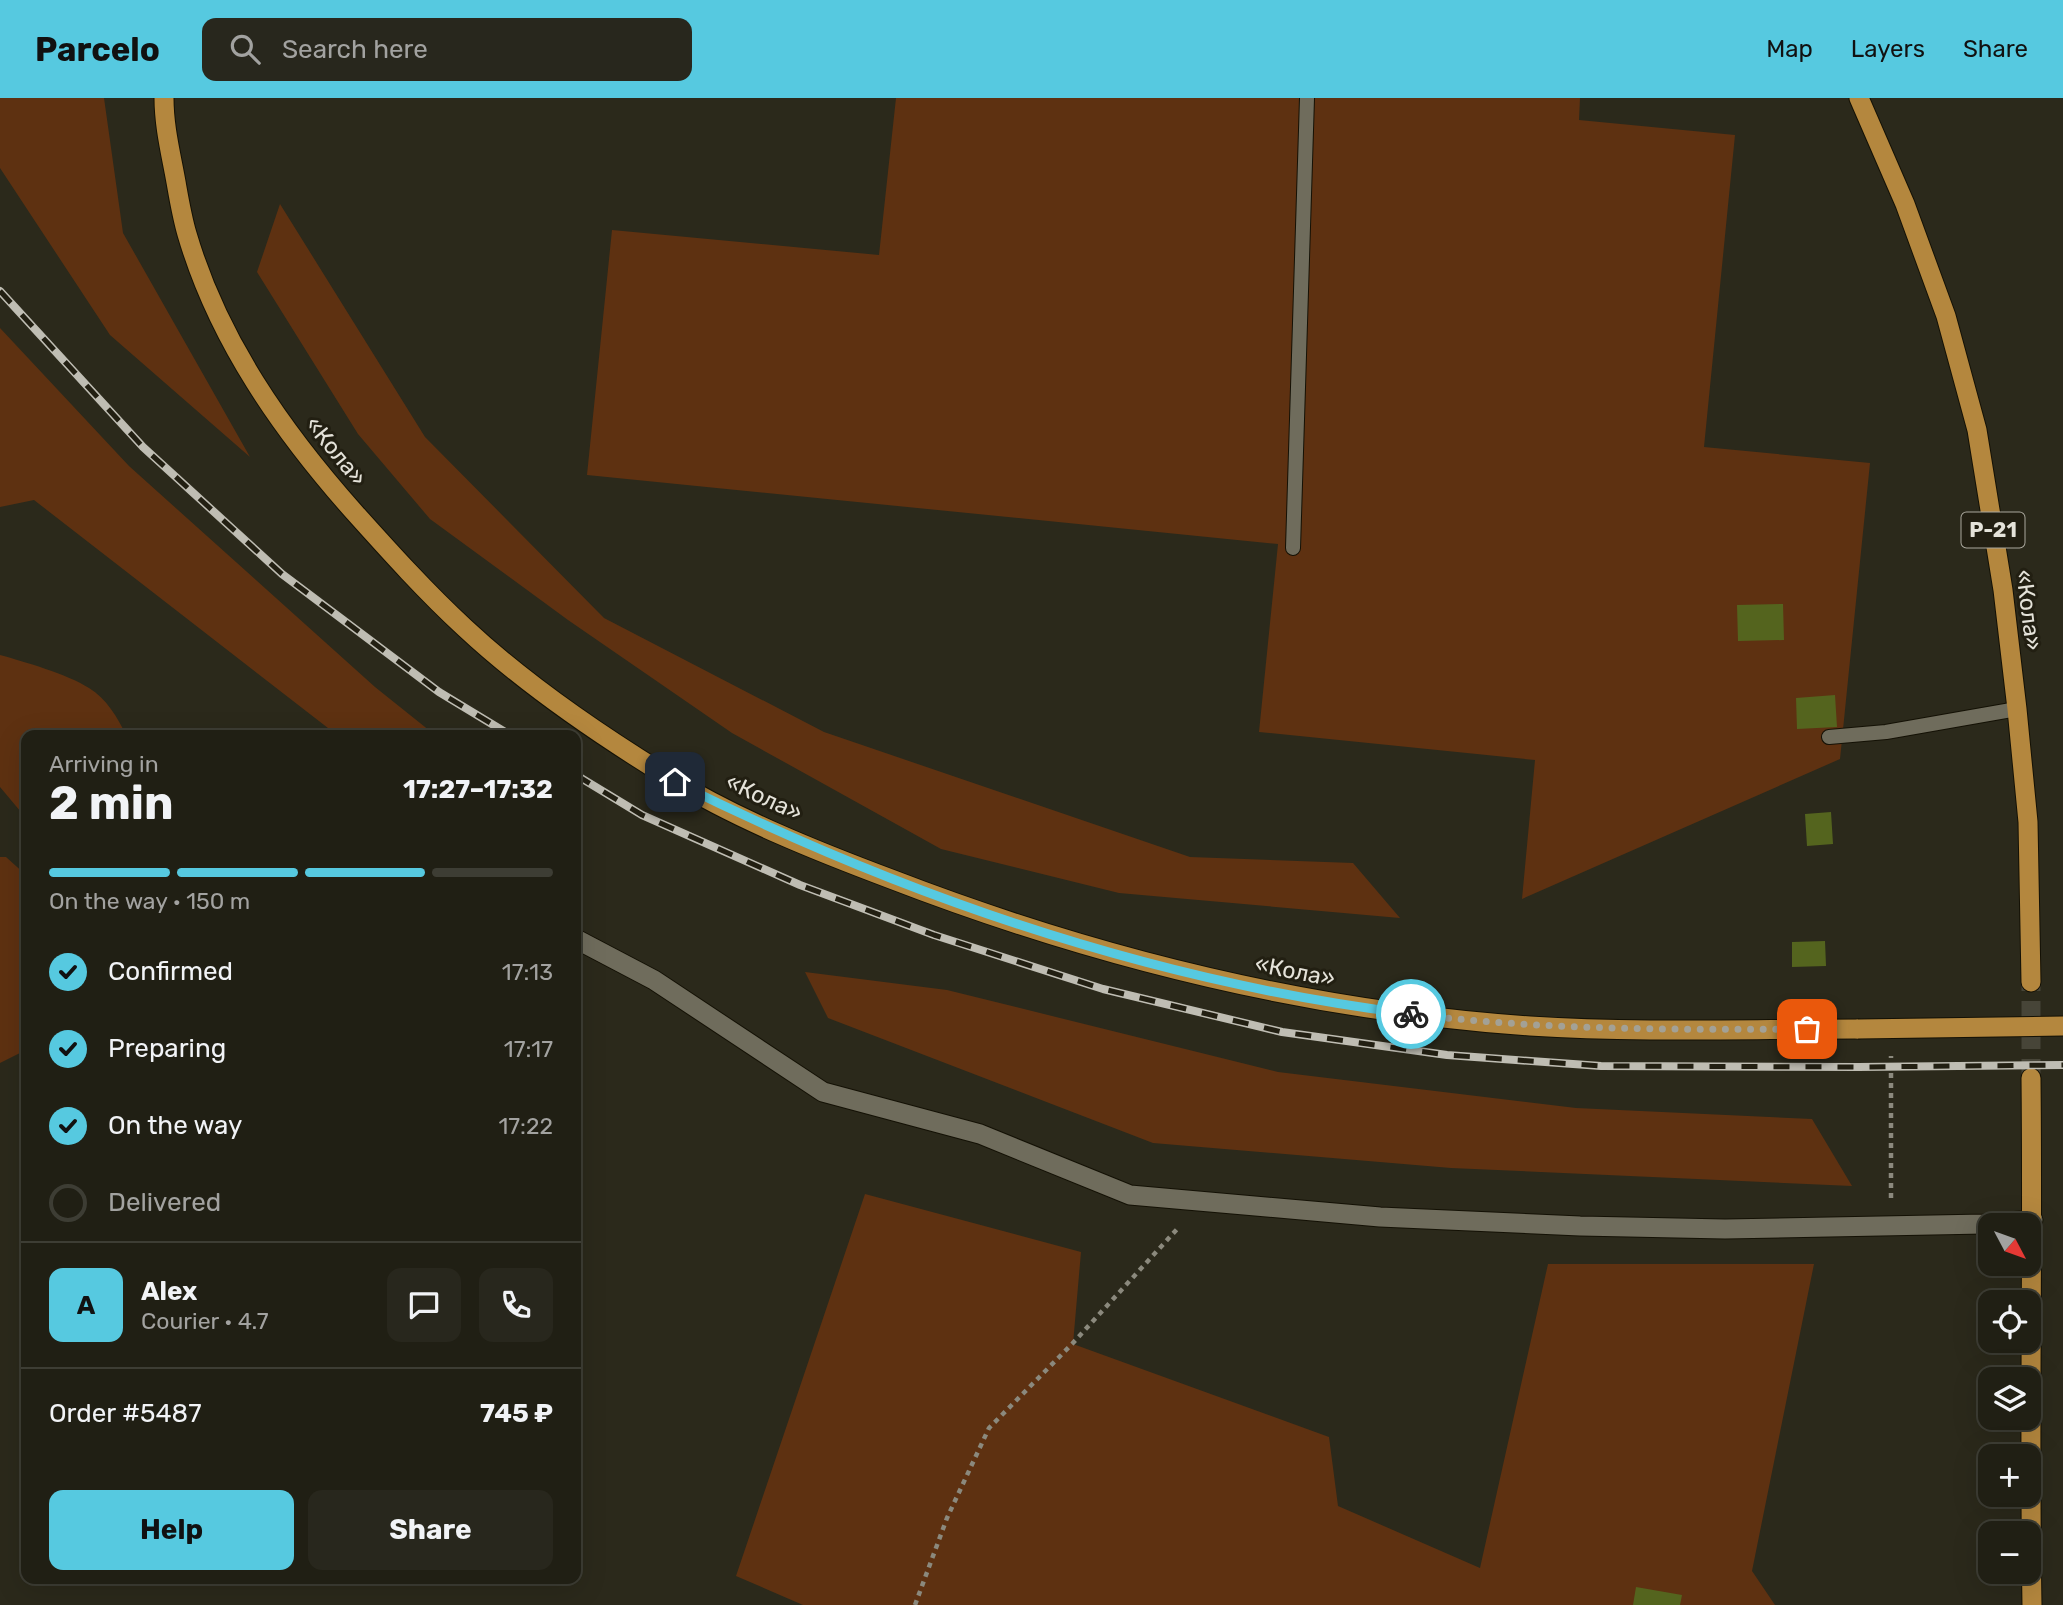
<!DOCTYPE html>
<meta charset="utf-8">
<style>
body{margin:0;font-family:Rubik,sans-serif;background:#28271d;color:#f1f3f6;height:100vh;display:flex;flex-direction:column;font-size:26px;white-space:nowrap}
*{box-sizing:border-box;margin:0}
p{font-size:23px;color:#a2a2a0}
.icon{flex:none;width:38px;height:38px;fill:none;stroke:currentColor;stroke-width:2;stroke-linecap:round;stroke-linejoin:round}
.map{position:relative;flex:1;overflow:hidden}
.sheet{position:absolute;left:21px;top:632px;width:560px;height:854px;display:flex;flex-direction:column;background:#201f14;border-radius:14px;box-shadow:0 7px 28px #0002,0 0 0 2px #3d3d34}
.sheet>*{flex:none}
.needle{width:46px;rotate:131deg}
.buttons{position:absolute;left:1978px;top:1115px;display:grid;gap:14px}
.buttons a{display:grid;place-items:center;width:63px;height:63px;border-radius:14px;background:#201f14;box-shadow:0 7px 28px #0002,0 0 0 2px #3d3d34;font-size:35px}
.pin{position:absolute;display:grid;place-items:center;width:60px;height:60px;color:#fff;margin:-30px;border-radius:14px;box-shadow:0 4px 10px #0006}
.courier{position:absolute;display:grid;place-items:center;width:70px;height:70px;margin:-35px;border:5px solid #56c9e0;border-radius:50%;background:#fff;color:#222;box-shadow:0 2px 9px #0007}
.head em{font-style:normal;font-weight:700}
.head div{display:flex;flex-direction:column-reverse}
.head{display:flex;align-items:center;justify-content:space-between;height:119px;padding:0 28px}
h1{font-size:46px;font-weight:700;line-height:52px}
.bar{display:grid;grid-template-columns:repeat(4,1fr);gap:10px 7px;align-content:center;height:84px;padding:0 28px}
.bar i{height:9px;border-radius:5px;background:#3d3d34}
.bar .selected{background:#56c9e0}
.bar p{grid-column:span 4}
.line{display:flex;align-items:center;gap:18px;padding:0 28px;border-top:2px solid #3d3d34}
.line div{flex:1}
.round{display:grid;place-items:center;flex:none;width:74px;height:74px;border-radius:14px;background:#28271d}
ol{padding:0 28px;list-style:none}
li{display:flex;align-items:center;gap:21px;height:77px}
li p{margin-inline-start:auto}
li .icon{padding:7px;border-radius:50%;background:#56c9e0;color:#111;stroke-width:4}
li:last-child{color:#a2a2a0}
li i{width:38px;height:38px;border:4px solid #3d3d34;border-radius:50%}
.button{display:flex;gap:14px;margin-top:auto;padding:14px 28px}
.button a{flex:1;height:80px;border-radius:14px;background:#56c9e0;color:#111;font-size:28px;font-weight:700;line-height:80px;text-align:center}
.button a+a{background:#28271d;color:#f1f3f6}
header{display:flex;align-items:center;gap:42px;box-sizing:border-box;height:98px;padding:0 35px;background:#56c9e0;color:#111}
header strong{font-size:33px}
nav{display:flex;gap:38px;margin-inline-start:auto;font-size:24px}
.search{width:490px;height:63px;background:#28271d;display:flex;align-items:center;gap:18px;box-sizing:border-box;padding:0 24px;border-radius:14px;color:#a2a2a0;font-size:26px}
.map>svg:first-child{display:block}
.green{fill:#5e3111}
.building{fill:#54641e}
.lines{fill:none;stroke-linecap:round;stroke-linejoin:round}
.trunk-tunnel{stroke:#474538;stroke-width:19;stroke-dasharray:19 10;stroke-linecap:butt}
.service-casing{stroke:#141105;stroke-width:16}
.minor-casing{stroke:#141105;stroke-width:21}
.trunk-casing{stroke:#141105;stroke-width:21}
.path{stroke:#8b897d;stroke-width:4.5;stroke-dasharray:5 5;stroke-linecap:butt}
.service{stroke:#6f6c5c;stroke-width:14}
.minor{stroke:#6f6c5c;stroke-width:19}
.trunk{stroke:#b4873e;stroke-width:19}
.rail-casing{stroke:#bfbdb3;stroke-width:8}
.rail{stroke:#221f12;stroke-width:5;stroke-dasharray:16;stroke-linecap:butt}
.trunk-bridge-casing{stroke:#141105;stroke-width:21;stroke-linecap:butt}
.trunk-bridge{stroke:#b4873e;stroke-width:19}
.done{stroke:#a3a196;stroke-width:7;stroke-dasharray:0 12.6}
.route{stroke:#56c9e0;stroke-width:9}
.labels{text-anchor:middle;stroke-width:6;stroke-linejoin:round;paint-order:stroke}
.shield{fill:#221f12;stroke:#aaa89d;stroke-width:2}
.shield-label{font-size:21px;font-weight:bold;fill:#e4e2d9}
.street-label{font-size:23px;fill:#e4e2d9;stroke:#221f12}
</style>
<header>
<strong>Parcelo</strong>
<div class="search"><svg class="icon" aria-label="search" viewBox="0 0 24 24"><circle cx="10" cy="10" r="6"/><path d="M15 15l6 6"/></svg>Search here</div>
<nav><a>Map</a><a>Layers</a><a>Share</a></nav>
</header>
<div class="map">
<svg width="2063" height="1507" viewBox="0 0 2063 1507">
<rect width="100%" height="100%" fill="#2b291b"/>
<path class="green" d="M0 0H104L123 135 250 359 110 237 0 70Z
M896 0H1580L1579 22 1735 37 1704 349 1870 365 1840 661 1522 801 1535 662 1259 634 1278 446 587 377 612 132 879 157Z
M280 106 425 339 604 520 824 634 1190 759 1353 765 1400 820 1119 795 941 751 732 635 568 522 430 421 358 336 257 174Z
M0 230 129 368 375 589 435 637H337L34 402 0 409Z
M0 557C25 564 67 576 89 590 106 600 118 620 126 637H26V720L0 689Z
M0 759H6L26 777V952L0 965Z
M805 874 947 892 1278 974 1576 1010 1812 1021 1852 1088 1451 1070 1153 1045 828 920Z
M865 1096 1081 1154 1073 1246 1329 1339 1338 1408 1480 1470 1548 1166H1814L1752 1473 1775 1507H803L736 1478Z"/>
<path class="building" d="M1783 506 1784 542 1738 543 1737 507Z
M1835 597 1837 629 1797 631 1796 600Z
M1831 714 1833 746 1807 748 1805 716Z
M1825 843 1826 868 1792 869V844Z
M1636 1489 1682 1497 1680 1507H1633Z"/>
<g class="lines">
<path class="trunk-tunnel" d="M2031 980V884"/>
<g class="service-casing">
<path id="service" d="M1293 450 1307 0
M1829 639 1886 634 2017 611"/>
</g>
<g class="minor-casing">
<path id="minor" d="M576 841 654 882 823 994 980 1036 1130 1097 1380 1119 1580 1128 1725 1131 1984 1126 2033 1122"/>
</g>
<g class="trunk-casing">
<path id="trunk" d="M164 0C164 29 171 56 176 84 179 101 182 119 187 136 218 242 282 333 355 415 390 454 426 494 465 530 526 587 598 636 670 680 736 721 819 754 891 781 1096 860 1310 913 1530 928 1639 935 1749 931 1858 931
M1859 0 1905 106 1946 218 1977 332 2003 492 2017 611 2028 724 2031 884
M2031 980C2033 1156 2029 1331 2032 1507"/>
</g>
<path class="path" d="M1891 1100V958
M915 1507 947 1420 989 1330 1072 1246 1179 1129"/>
<use href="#service" class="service"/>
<use href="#minor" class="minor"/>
<use href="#trunk" class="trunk"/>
<g class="rail-casing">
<path id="rail" d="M0 193 143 349 282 476 439 594 510 637
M576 677 642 717 800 787 934 837 1103 891 1282 934 1447 957 1601 968 1858 969 2063 967"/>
</g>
<use href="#rail" class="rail"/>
<g class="trunk-bridge-casing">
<path id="trunk-bridge" d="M1858 931 2063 928"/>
</g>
<use href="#trunk-bridge" class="trunk-bridge"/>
</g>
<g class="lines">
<path class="done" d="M1411 916C1543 932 1674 932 1807 931"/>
<path class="route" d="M675 684C906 799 1153 884 1411 916"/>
</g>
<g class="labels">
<rect class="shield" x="1961.5" y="414.5" width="63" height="35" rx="5"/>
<g class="shield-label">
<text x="1993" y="439">Р-21</text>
</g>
<g class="street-label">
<text transform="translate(336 353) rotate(51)" y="8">«Кола»</text>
<text transform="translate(2029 512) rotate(83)" y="8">«Кола»</text>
<text transform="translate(764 699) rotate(25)" y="8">«Кола»</text>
<text transform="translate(1295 873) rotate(11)" y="8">«Кола»</text>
</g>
</g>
</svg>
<div class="buttons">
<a><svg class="needle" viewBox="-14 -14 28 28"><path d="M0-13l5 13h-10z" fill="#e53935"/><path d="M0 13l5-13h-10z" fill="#a2a2a0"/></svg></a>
<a><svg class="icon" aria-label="locate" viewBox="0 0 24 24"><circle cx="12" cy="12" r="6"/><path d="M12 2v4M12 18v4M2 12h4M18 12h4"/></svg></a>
<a><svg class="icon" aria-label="layers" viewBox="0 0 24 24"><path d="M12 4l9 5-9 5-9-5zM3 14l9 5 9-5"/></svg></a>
<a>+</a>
<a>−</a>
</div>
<div class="pin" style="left:1807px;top:931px;background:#ea580c"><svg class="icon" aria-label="bag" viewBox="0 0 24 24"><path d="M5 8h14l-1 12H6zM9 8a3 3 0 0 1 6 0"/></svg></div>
<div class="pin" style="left:675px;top:684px;background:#1f2937"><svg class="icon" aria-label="home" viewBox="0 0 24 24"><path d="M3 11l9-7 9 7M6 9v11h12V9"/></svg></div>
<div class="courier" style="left:1411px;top:916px"><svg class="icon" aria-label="bike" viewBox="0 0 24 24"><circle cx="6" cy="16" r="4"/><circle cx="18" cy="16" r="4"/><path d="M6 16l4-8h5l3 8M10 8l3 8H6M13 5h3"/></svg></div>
<section class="sheet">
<div class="head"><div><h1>2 min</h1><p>Arriving in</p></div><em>17:27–17:32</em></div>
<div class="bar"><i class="selected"></i><i class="selected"></i><i class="selected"></i><i></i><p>On the way · 150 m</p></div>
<ol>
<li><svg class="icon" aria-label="check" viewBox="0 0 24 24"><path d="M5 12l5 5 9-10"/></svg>Confirmed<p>17:13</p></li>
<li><svg class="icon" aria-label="check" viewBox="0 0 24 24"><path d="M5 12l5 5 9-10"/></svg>Preparing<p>17:17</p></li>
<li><svg class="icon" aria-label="check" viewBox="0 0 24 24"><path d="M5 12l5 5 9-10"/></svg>On the way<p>17:22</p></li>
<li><i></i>Delivered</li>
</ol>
<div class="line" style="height:126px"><b class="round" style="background:#56c9e0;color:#111">A</b><div><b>Alex</b><p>Courier · 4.7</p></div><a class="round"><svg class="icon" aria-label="chat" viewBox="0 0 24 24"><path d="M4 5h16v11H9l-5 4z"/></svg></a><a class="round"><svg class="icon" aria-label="phone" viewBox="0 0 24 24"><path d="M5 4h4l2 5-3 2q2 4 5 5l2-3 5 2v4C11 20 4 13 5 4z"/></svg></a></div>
<div class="line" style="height:91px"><div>Order #5487</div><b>745 ₽</b></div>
<div class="button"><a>Help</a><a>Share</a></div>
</section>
</div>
